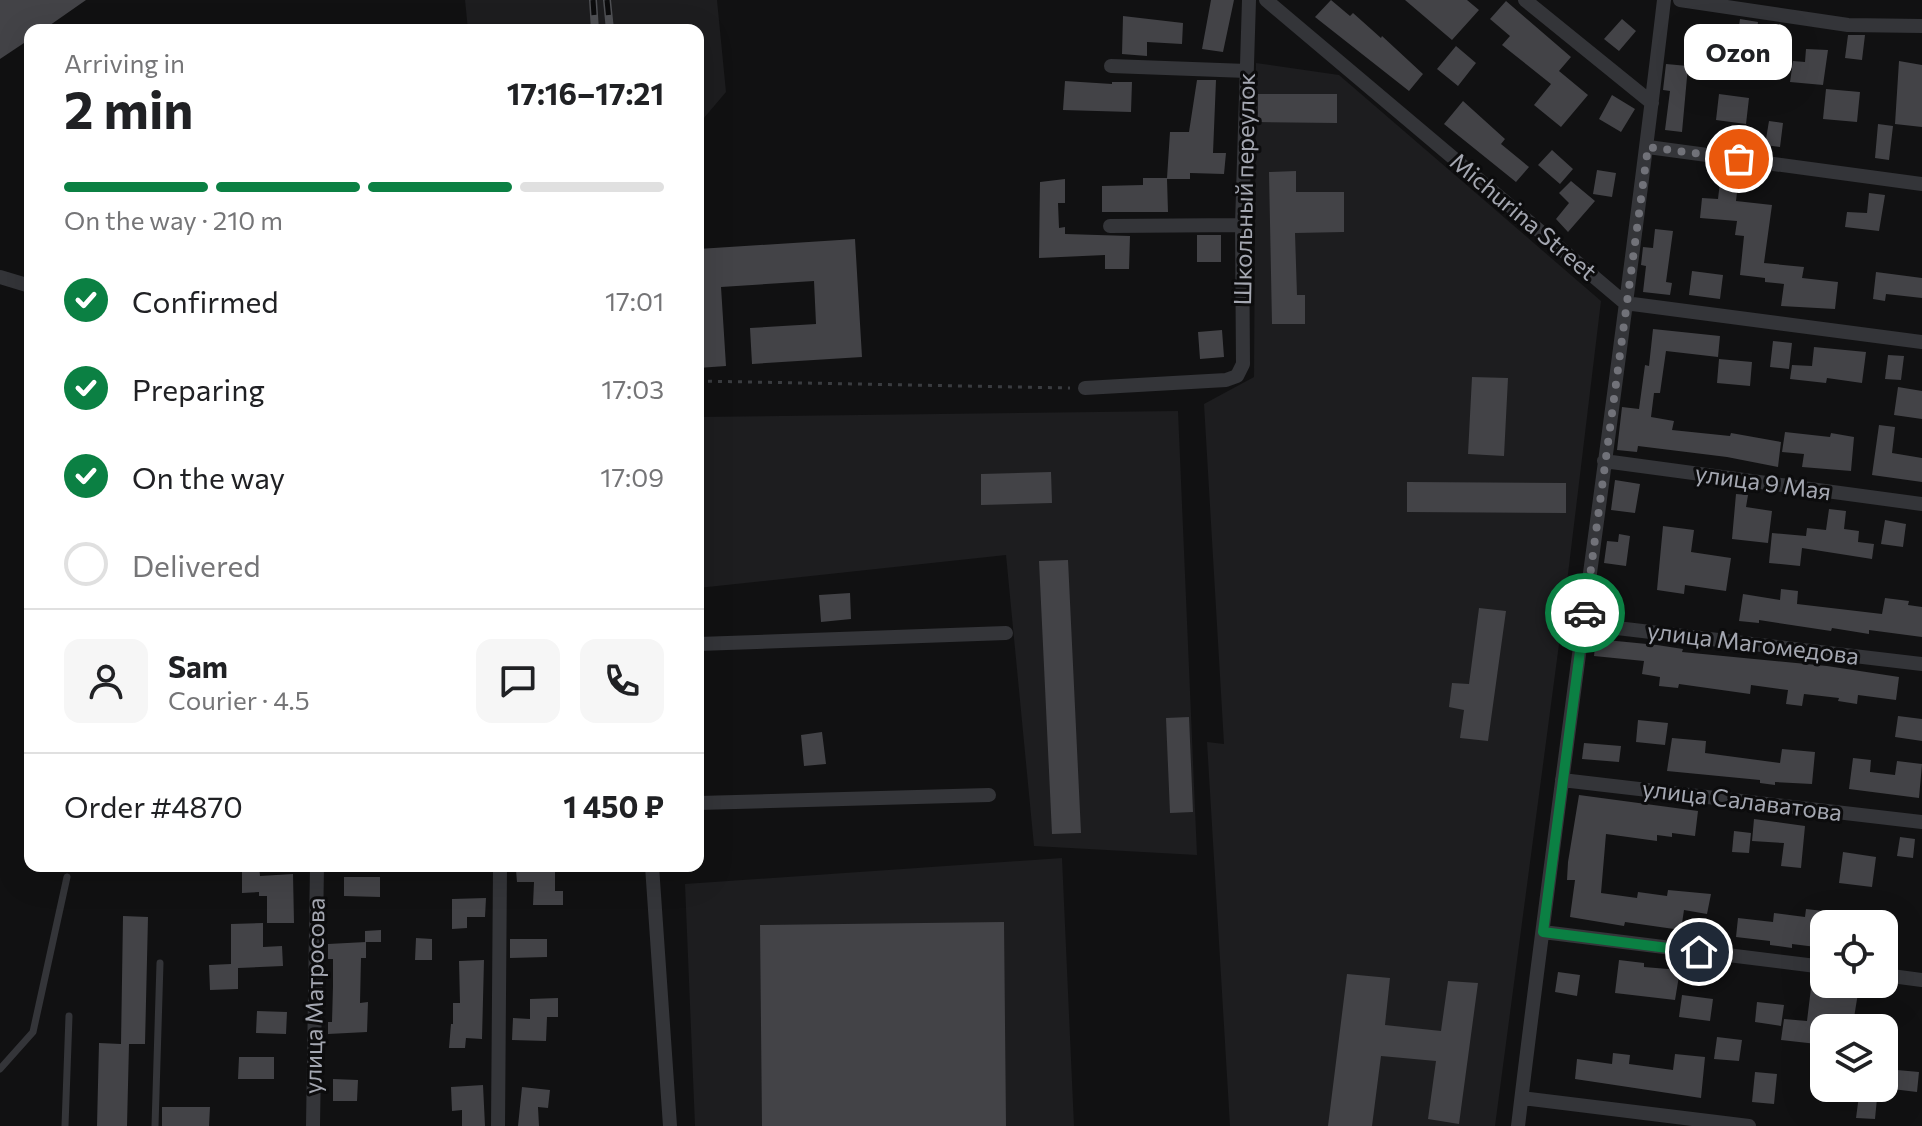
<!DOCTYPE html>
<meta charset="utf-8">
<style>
body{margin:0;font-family:Commissioner,sans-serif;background:#f6f6f6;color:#202124;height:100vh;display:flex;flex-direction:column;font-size:30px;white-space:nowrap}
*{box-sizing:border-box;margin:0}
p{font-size:26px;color:#757577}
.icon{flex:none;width:44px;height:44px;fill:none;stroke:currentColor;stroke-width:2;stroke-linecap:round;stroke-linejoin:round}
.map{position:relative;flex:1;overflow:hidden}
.details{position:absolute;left:24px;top:24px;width:680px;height:848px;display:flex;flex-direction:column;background:#fff;border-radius:16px;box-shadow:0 8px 32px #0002}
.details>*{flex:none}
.fabs{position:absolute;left:1810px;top:910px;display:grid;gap:16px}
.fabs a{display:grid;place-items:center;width:88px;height:88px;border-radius:16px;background:#fff;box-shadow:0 8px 32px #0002;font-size:40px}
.pin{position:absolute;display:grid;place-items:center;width:68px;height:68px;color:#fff;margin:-34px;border:4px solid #fff;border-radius:50%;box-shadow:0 2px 8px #0007}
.courier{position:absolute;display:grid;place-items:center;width:80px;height:80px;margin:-40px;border:6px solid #0b8043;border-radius:50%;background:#fff;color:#222;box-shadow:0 2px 10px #0007}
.bubble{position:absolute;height:56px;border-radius:16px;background:#fff;box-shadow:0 8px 32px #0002;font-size:26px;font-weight:700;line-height:56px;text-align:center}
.summary em{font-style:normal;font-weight:700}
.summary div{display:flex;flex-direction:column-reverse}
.summary{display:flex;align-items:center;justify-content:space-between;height:136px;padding:0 40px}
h1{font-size:52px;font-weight:700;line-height:60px}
.bar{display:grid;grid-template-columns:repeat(4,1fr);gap:12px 8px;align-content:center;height:96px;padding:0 40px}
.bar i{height:10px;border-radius:6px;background:#e0e0e0}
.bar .selected{background:#0b8043}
.bar p{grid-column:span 4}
.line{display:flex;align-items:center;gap:20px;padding:0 40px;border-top:2px solid #e0e0e0}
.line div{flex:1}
.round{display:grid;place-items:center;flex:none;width:84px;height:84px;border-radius:16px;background:#f6f6f6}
ol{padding:0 40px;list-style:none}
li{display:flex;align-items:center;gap:24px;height:88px}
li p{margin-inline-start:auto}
li .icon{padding:8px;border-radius:50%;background:#0b8043;color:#fff;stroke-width:4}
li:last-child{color:#757577}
li i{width:44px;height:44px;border:4px solid #e0e0e0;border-radius:50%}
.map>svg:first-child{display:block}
.built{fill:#1d1d1f}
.building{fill:#434347}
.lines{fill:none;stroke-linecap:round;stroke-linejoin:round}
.path{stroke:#3a3c40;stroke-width:3;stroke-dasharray:4 6;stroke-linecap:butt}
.lane{stroke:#343539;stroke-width:7}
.street{stroke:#343539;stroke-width:14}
.rail-casing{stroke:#4e4f53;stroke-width:8}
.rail{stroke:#0c0c0d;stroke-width:5;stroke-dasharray:15;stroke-linecap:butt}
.done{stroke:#717279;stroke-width:8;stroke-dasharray:0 14.4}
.route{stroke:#0b8043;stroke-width:10}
.labels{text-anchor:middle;stroke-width:6;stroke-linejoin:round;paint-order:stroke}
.street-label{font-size:24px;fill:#a4a7b1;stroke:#0c0c0d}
</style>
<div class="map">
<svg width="1922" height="1126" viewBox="0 0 1922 1126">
<rect width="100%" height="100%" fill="#111112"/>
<path class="built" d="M465 0H717L726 92 698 125V30H468Z
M1256 63 1339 75 1601 301 1565 599 1495 1126H1230L1207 742 1224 744 1204 404 1254 377Z
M1178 411 1197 855 1034 846 1006 555 698 588V417Z
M1062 858 1074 1126H695L685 884Z"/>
<path class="building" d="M0 0H86L43 30H30V39L0 59Z
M1211 0H1234L1223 52 1202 49Z
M1331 0 1350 16 1353 13 1381 38 1382 36 1423 74 1409 91 1315 17Z
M1405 0H1467L1479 10 1452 40Z
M1506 1 1571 57 1559 71 1588 95 1561 127 1534 105 1551 84 1502 45 1510 36 1490 19Z
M1123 16 1183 23 1182 44 1147 42V56L1122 54Z
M1622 19 1636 31 1619 51 1604 39Z
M1740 19 1758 22 1755 42 1737 40Z
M1848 35H1865L1862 60 1845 58Z
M1456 46 1476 63 1458 86 1437 69Z
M1806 49 1828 50 1823 85 1790 82 1793 61 1805 62Z
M1899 61 1922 65V127L1895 124Z
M1666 64 1688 66 1682 132 1665 130 1670 91 1663 90Z
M1197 80H1216L1213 153H1226L1224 174 1190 173V179H1167L1168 212H1102V186L1143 185V178H1167L1170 132H1189Z
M1065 81 1112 84V82H1132L1131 112 1063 110Z
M1826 89 1860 92 1857 122 1823 119Z
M1258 94H1337V123L1258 122Z
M1719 94 1749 98 1746 124 1716 120Z
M1612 95 1635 109 1621 132 1599 119Z
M1463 101 1505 139 1501 144 1529 167 1516 182 1444 124Z
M1769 121 1783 123 1780 147 1765 145Z
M1878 124 1893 126 1889 160 1875 158Z
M1552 150 1573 169 1560 184 1538 165Z
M1597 170 1616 173 1612 197 1593 194Z
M1296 171V192H1344V232L1295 233 1297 295H1305V324H1272L1269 172Z
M1721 173 1739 175 1736 201 1772 205 1764 263 1804 267 1802 278 1838 282 1835 309 1781 306 1784 284 1765 282V278L1740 275 1744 236 1735 235 1737 221 1700 218 1702 198 1718 199Z
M1065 179V203H1058L1059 228 1065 227V234L1130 236 1129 269H1105V255L1039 258 1040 182Z
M1571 181 1595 201 1568 232 1556 219 1569 203 1559 193Z
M1869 193 1885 195 1879 231 1845 227 1847 212 1867 213Z
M1655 229 1673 231 1666 282 1672 283 1670 295 1643 292 1646 266 1641 265 1643 247 1653 248Z
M1197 235H1221V262H1197Z
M855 239 862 357 752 364 750 328 816 324 814 281 721 287 726 366 698 368V249Z
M1692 271 1723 275 1720 299 1689 295Z
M1876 272 1922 278V298L1886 294 1885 301 1873 299Z
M1653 329 1720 336 1718 357 1666 351 1660 393H1654L1651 417 1674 421 1672 430 1730 436 1731 433 1781 442 1778 467 1727 457 1638 446 1637 452 1617 450 1622 407 1639 409 1645 365 1649 366Z
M1222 330 1224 357 1200 359 1198 332Z
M1773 341 1792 343 1789 369 1770 367Z
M1814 347 1866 352 1862 383 1827 378 1826 383 1790 379 1792 365 1812 366Z
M1888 355 1904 356 1901 380 1885 379Z
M1719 359 1752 362 1750 386 1717 383Z
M1472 377 1508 378 1504 456 1468 454Z
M1898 387 1922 391V419L1894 415Z
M1879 425 1895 427 1892 453 1922 458V482L1872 475Z
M1785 432 1830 437 1831 433 1854 437 1851 471 1802 467 1804 454 1782 452Z
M1051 472 1052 503 981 505V474Z
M1615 480 1640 484 1635 513 1611 510Z
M1407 482 1566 483V513L1407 512Z
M1736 494 1748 495 1746 507 1772 511 1768 543 1732 539Z
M1829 509 1846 511 1844 529 1859 531 1858 542 1874 544 1872 559 1802 548 1800 566 1769 563 1772 533 1806 536 1807 528 1826 530Z
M1885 520 1906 524 1903 547 1881 544Z
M1663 526 1694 530 1691 552 1731 558 1726 591 1685 585 1684 594 1657 590Z
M1619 534 1630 536 1626 566 1604 563 1607 541 1618 542Z
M1068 560 1081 833 1052 834 1039 561Z
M1781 589 1798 591 1797 604 1882 614 1885 598 1909 601 1908 605 1922 607V637L1869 630V634L1832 628 1831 631 1759 620V623L1739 621 1743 594 1780 600Z
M850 593 851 619 821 622 819 595Z
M1479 608 1506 611 1488 741 1460 738 1464 710 1449 707 1452 683 1469 684Z
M1596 639 1657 645 1683 649 1682 652 1827 666 1899 677 1896 700 1858 695 1857 704 1838 701 1839 698 1804 694 1802 706 1786 704 1788 690 1751 685 1750 694 1679 684 1678 688 1659 686 1660 677 1642 674 1644 661 1594 656Z
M1898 716 1922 719V741L1895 737Z
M1189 717 1193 812 1170 813 1166 718Z
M1638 720 1668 723 1665 745 1636 742Z
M822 732 826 764 804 766 801 735Z
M1672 738 1706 741 1705 753 1780 763 1782 749 1815 752 1812 784 1775 782V785L1760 783V780L1667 771Z
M1584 743 1621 746 1619 762 1582 759Z
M1853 758 1871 760 1870 772 1895 775 1897 761 1922 764 1919 798 1849 789Z
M1579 795 1698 811 1695 836 1672 833V837L1657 835V841L1606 834 1601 893 1637 898 1638 892 1667 896 1668 890 1711 894 1707 914 1684 910 1681 930 1625 922 1624 926 1570 917 1575 880H1567L1568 862Z
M1754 819 1805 826 1801 868 1781 866 1784 843 1752 841Z
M1734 831 1751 833 1749 853 1732 852Z
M1900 837 1915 839 1913 858 1897 856Z
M1843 852 1876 857 1872 887 1839 883Z
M242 866H259L260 876 293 874 294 923H267V896H259V892L242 893Z
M535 866H548V870H555V891H563V905H533L534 882H517L516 870H535Z
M344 877H380V897L344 896Z
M486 898 485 917H467V928L452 929V899Z
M1806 909 1840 913 1841 910 1891 916 1890 924H1824V948L1792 944V948L1770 945V941L1736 937 1738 918 1773 922 1774 913 1805 917Z
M123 916 148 917 145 1044H126H129L127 1126H97L99 1043 121 1044Z
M1004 922 1006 1126H762L760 925Z
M263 923V947L282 946 283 966 238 968V989L210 990 209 965 231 964V924Z
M381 930V942H365V931Z
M416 938 432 939V960H415Z
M510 939H547V957L510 958Z
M366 942V958H361L360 1003 368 1002 367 1032 328 1034V1022H332L333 986V959H328V944Z
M484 960 482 1039 466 1038 465 1048H449L451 1024H453V1003H460L459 961Z
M1619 960 1644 963V967L1680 970 1675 1000 1615 993Z
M1558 972 1580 975 1577 996 1555 992Z
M1347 974 1390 978 1385 1025 1441 1031 1448 981 1478 983 1459 1124 1428 1119 1436 1061 1381 1056 1372 1126H1328Z
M1811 988 1858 993 1853 1024 1820 1019 1817 1044 1781 1040 1784 1019 1807 1021Z
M1682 995 1713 999 1710 1021 1679 1017Z
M558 998V1017H547L546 1041 512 1040 513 1018 530 1019V999Z
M1757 1002 1784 1005 1781 1026 1755 1022Z
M257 1011 287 1012 286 1034 256 1033Z
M1717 1037 1742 1040 1739 1061 1714 1059Z
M1613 1053 1630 1055 1629 1064 1673 1070 1675 1054 1705 1057 1701 1098 1575 1079 1577 1059 1612 1064Z
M239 1057H274V1079H238Z
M1886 1069 1919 1072 1917 1092 1884 1088Z
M1755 1072 1777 1074 1774 1104 1752 1102Z
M333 1079 358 1080 357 1101H333Z
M483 1085 485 1126H462V1110L452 1111 451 1087Z
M522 1087 550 1090 548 1108 538 1107 539 1126H518Z
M1860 1088H1878L1875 1119 1856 1118Z
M162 1107H210L209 1126H162Z"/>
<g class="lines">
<path class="path" d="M698 381 1070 388"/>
<path class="lane" d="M0 1069 33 1032 67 877
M65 1126 69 1016
M155 1126 160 963"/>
<path class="street" d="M1266 0 1625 303 1922 342
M1525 0 1652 103
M1680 0 1848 25 1922 26
M1111 66 1247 71
M1648 147 1922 184
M1110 226 1242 225
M0 277 30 286
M1085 388 1226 380 1237 376 1243 364 1242 225 1249 0
M1604 461 1922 504
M1583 624 1922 664
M698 644 1006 633
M1562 780 1922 822
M698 803 989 795
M652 866 670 1126
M1543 932 1824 967
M1884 975 1922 980
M1522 1098 1749 1126
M313 1126 317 866
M498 1126 500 866
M1518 1126C1563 750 1620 376 1664 0"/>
<g class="rail-casing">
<path id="rail" d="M593 0 595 30
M607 0 610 30"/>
</g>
<use href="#rail" class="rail"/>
</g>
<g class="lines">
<path class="done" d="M1585 613 1648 147 1739 159"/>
<path class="route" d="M1585 613 1543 932 1699 952"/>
</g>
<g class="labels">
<g class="street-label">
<text transform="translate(1245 189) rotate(-89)" y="8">Школьный переулок</text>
<text transform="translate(1523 217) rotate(40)" y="8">Michurina Street</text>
<text transform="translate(1763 483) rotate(8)" y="8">улица 9 Мая</text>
<text transform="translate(1753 644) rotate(7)" y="8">улица Магомедова</text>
<text transform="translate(1742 801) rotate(7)" y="8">улица Салаватова</text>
<text transform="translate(315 996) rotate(-89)" y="8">улица Матросова</text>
</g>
</g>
</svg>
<div class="fabs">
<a><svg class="icon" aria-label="locate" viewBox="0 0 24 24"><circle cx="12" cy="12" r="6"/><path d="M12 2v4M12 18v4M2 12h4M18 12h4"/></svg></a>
<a><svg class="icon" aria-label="layers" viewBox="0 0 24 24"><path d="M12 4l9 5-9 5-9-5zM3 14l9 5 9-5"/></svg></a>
</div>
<div class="pin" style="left:1739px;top:159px;background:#ea580c"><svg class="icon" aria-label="bag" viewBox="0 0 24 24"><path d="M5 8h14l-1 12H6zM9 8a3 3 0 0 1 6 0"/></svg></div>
<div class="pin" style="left:1699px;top:952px;background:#1f2937"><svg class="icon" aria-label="home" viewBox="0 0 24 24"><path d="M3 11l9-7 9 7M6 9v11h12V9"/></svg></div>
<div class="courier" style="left:1585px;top:613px"><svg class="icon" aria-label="car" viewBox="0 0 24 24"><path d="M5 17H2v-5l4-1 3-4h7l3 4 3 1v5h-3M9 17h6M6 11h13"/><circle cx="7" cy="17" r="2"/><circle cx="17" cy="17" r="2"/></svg></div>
<div class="bubble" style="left:1684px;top:24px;width:108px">Ozon</div>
<section class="details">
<div class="summary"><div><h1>2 min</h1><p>Arriving in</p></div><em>17:16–17:21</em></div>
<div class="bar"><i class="selected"></i><i class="selected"></i><i class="selected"></i><i></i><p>On the way · 210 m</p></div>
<ol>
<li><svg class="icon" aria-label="check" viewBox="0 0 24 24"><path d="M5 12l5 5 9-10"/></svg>Confirmed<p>17:01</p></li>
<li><svg class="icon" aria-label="check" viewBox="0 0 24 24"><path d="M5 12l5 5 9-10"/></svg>Preparing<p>17:03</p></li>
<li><svg class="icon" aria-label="check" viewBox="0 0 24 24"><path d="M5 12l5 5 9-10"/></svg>On the way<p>17:09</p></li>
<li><i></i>Delivered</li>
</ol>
<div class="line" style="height:144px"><a class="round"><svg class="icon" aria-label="person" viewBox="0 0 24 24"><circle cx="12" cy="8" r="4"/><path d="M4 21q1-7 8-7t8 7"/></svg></a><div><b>Sam</b><p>Courier · 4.5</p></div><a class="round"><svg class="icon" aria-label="chat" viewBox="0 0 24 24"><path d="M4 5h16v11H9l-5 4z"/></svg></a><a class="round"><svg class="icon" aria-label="phone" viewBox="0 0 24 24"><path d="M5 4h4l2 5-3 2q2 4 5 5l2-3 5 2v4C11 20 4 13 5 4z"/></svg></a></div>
<div class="line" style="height:104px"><div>Order #4870</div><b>1 450 ₽</b></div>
</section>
</div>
